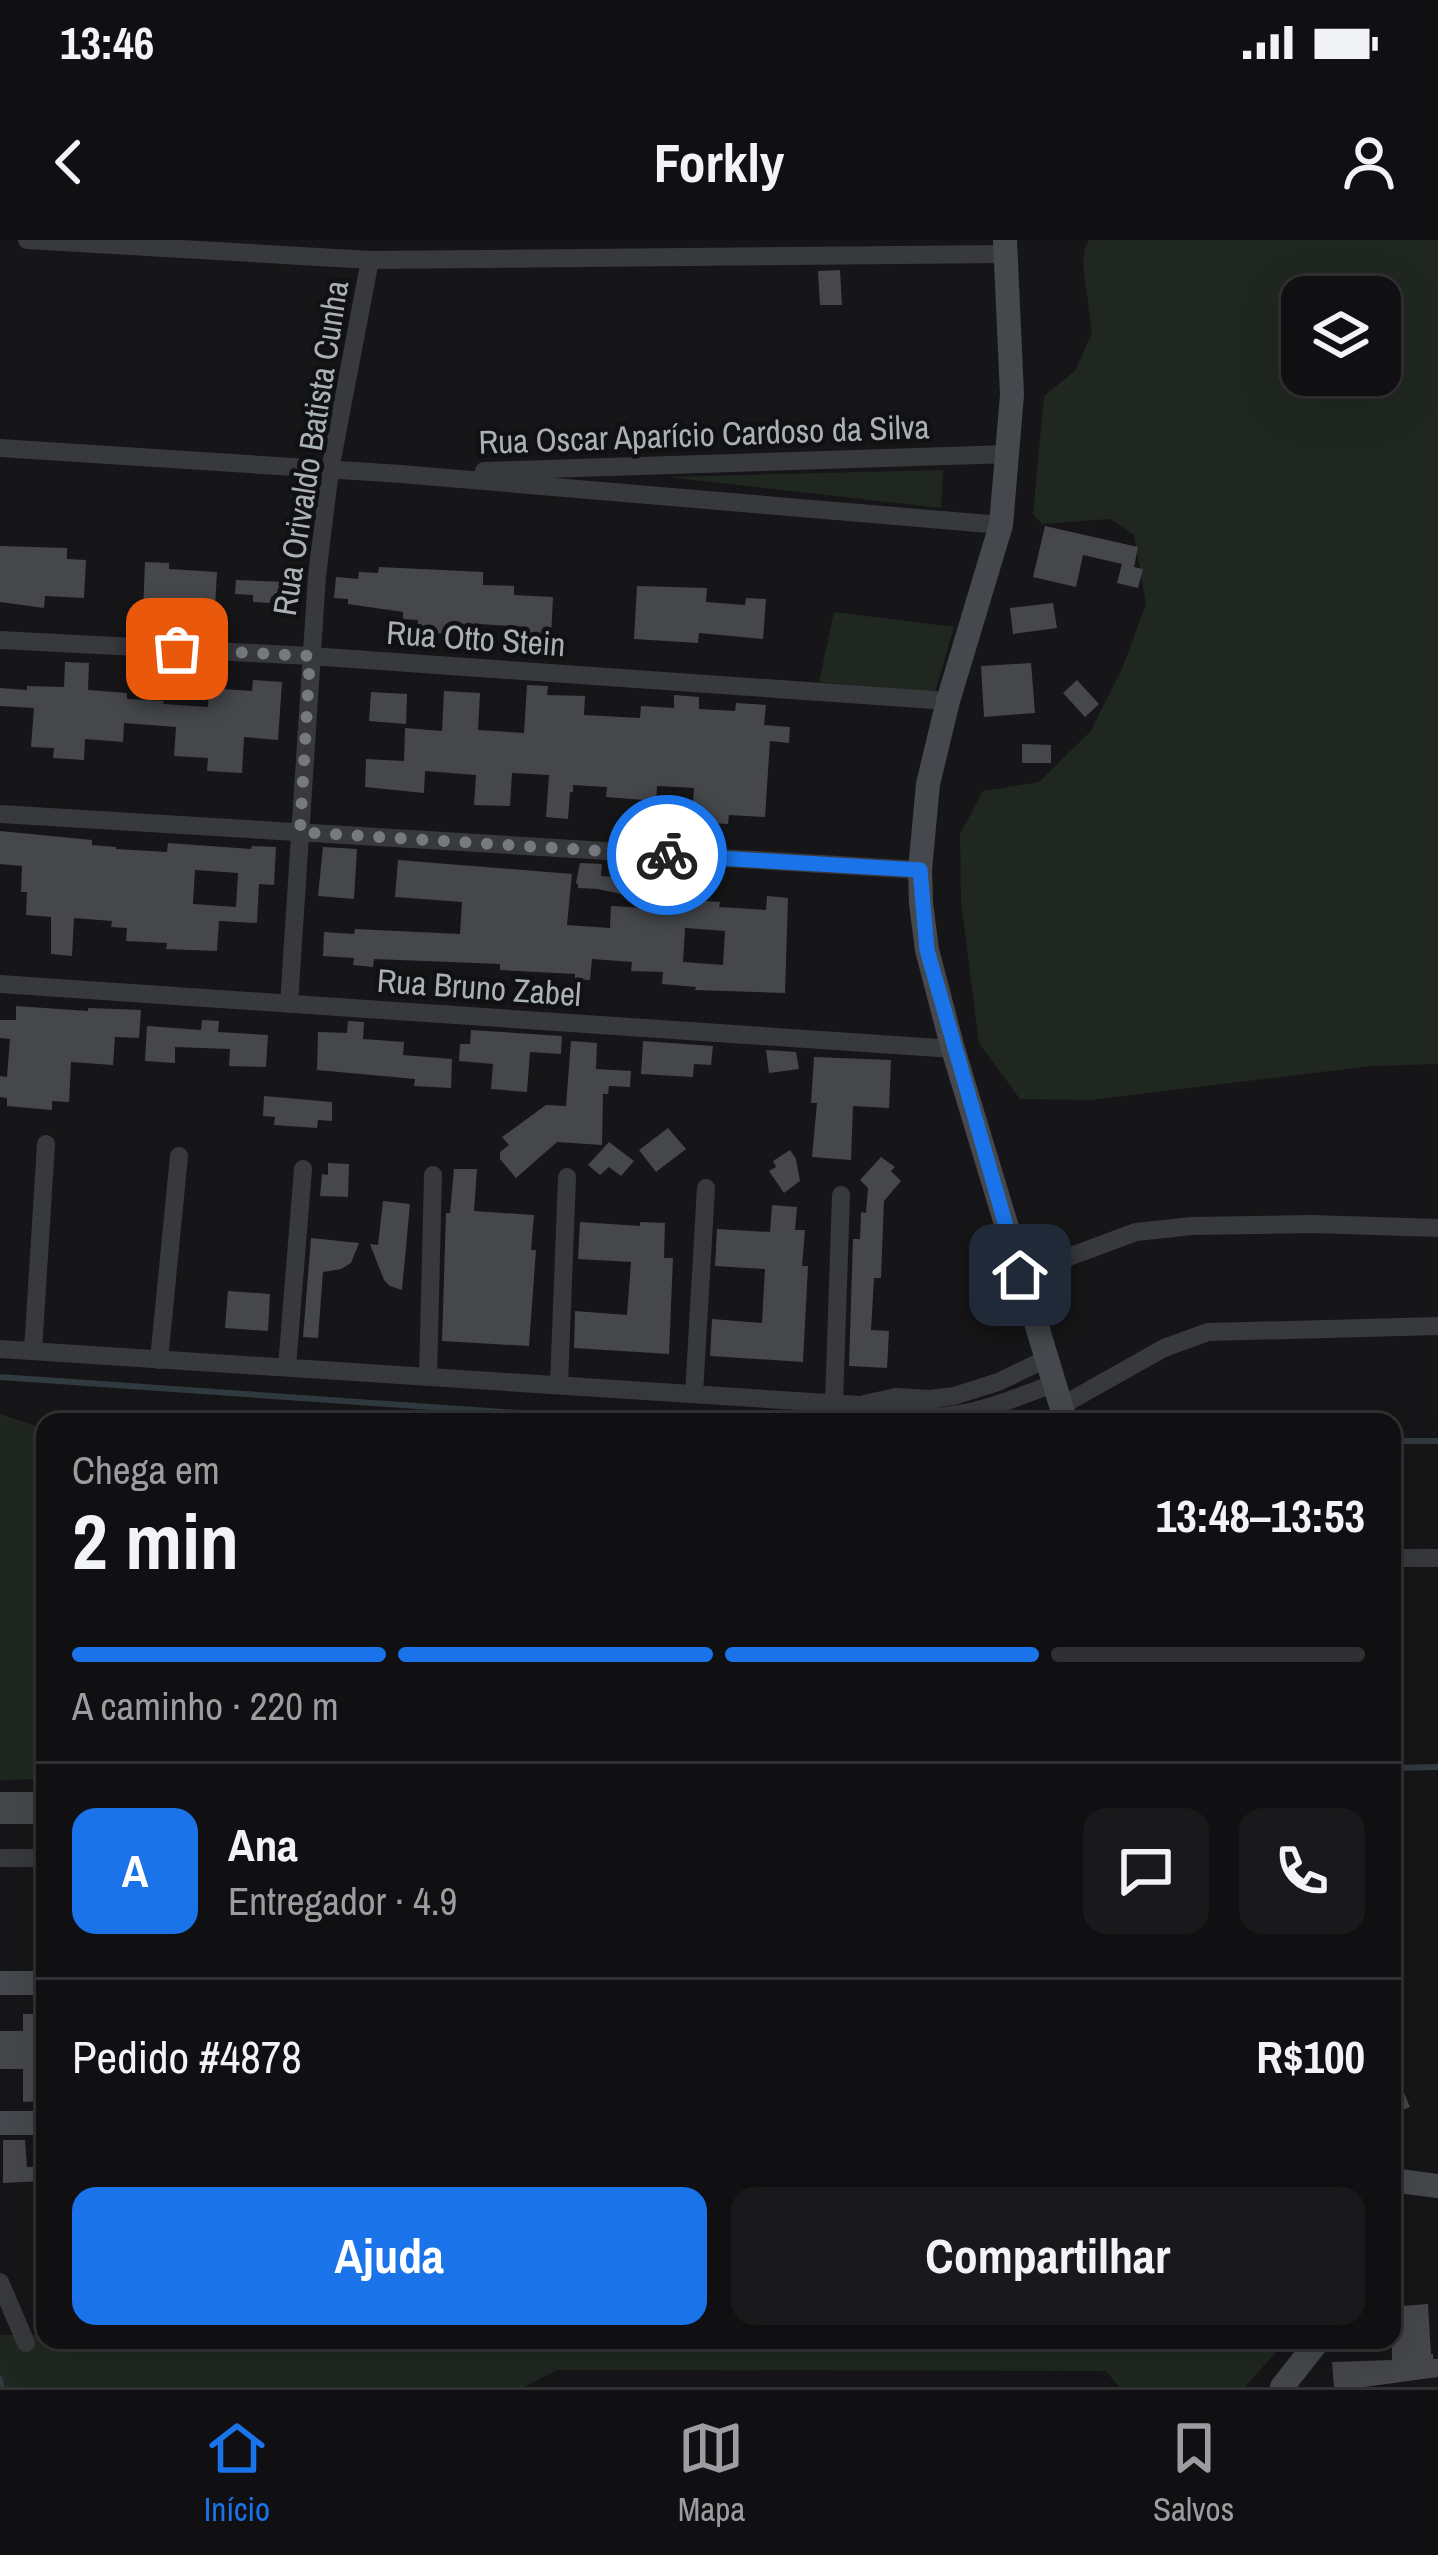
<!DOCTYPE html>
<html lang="pt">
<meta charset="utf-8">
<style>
body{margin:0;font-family:"Archivo Narrow",sans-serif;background:#19191b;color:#f1f3f6;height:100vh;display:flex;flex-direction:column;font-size:45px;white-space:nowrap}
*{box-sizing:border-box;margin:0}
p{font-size:39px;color:#9c9d9f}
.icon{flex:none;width:66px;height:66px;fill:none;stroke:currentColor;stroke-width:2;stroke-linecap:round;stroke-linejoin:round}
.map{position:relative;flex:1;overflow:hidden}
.panel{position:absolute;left:36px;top:1173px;width:1365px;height:936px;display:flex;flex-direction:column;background:#101012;border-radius:24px;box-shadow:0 12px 48px #0002,0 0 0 3px #303032}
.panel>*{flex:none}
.buttons{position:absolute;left:1281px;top:36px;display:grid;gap:24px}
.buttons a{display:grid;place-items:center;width:120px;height:120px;border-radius:24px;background:#101012;box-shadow:0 12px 48px #0002,0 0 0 3px #303032;font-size:60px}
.pin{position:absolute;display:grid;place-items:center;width:102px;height:102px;color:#fff;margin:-51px;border-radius:24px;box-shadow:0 6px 18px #0006}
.courier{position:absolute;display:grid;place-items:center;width:120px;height:120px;margin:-60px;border:9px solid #1a73e8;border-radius:50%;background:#fff;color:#222;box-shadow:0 3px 15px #0007}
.summary em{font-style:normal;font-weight:700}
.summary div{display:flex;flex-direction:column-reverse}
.summary{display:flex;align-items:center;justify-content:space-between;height:204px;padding:0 36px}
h1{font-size:78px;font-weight:700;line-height:90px}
.bar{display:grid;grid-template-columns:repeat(4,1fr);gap:18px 12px;align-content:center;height:144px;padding:0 36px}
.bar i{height:15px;border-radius:9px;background:#303032}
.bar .current{background:#1a73e8}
.bar p{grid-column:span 4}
.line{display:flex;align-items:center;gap:30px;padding:0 36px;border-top:3px solid #303032}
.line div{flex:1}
.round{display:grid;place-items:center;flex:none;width:126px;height:126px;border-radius:24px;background:#19191b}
.primary-button{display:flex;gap:24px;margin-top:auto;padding:24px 36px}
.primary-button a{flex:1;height:138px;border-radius:24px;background:#1a73e8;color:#fff;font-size:48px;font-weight:700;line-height:138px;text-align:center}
.primary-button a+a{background:#19191b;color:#f1f3f6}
.status{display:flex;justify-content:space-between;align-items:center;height:84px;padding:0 60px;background:#101012;direction:ltr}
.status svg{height:33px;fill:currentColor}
header{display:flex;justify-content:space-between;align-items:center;height:156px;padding:0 36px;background:#101012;font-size:54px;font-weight:700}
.tab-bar{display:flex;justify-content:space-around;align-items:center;height:168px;border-top:3px solid #303032;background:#101012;font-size:33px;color:#9c9d9f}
.tab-bar a{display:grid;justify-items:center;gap:6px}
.tab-bar .current{color:#1a73e8}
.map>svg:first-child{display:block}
.green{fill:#202720;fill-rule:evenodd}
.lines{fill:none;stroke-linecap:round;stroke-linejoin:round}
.stream{stroke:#303b3f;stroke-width:6}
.building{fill:#45474a;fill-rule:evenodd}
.street{stroke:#37393c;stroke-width:18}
.secondary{stroke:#45484c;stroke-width:24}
.done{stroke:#767a7f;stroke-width:12;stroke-dasharray:0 21.6}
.route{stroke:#1a73e8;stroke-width:15}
.labels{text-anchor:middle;stroke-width:9;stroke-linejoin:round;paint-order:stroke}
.street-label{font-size:33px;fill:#a9b0b6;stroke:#111113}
</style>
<div class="status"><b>13:46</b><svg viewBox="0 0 49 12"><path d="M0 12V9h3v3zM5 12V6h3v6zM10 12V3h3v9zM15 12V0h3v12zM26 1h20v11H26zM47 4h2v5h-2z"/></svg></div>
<header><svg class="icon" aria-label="back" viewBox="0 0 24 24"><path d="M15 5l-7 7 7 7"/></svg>Forkly<svg class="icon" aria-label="person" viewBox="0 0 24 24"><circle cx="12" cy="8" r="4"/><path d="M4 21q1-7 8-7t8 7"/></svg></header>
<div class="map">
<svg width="1438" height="2147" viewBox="0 0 1438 2147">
<rect width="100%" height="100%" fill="#161618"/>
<path class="green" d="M1089 0H1438V824L1371 826 1090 860 1020 859 979 803 961 662 960 594 983 551 1039 542 1090 492 1122 429 1146 364 1134 295 1110 279 1042 284 1033 274 1044 156 1075 131 1092 93 1083 23 1085 8ZM1302 57H1380V135H1302Z
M943 230 941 268 668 237Z
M834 372 954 387 935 452 819 442Z
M0 1174 45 1189V1539L0 1540Z
M0 2095H45V2100H1287L1245 2147H1119L1106 2131 557 2130 524 2147H0Z"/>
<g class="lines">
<path class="stream" d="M0 1137 647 1182
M1392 1201H1438
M1392 1528 1438 1527
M0 2139 1 2147"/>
</g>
<path class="building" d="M840 30 842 65H820L818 31Z
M1045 286 1138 307 1134 327 1143 329 1138 348 1117 343 1122 324 1083 315 1076 347 1033 337Z
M0 306 67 308V319L86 320 84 358 45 356 44 368 0 362Z
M145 322 169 323V329L217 332 214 386 180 384V375L143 372Z
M379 327 483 332V345L514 346V355L553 357 551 397 527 395V387L479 384V392L417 394 418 380 403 379V372L348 364V359L334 358 336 337 358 339 359 332 378 333Z
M236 340 284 342 283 357H271L270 363 253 362V355L235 354Z
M637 346 707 348 706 362 745 365 746 358 766 359 763 399 699 393 698 403 634 399Z
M1053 363 1057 388 1013 394 1010 368Z
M65 422 89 423 88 450 127 453V459L164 461 163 464 208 467 209 448 252 451 253 440 282 442 278 500 244 497 242 533 207 531 208 518 174 516 176 487 124 483 123 502 85 499 84 520 53 518 54 508 31 507 34 468 0 466V448L27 450V446L64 447Z
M1031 423 1035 473 984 477 981 426Z
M1077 440 1099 464 1085 477 1063 453Z
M527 445 548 446 547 455 585 456 584 475 640 478 641 466 674 468V455L699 457V469L735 471 736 463 766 465 764 485 790 487 789 503 770 501 765 577 729 575 728 584 692 582 694 548 657 546 656 561 606 557 607 547 573 545V552H570L568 579 546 577 549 535 512 533 510 566 474 565 476 535 425 531 424 553 365 547 366 519 404 521 405 488 442 491 444 451 480 453 478 490 524 493Z
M371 452 407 454 406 484 369 481Z
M1022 504 1051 505V523H1022Z
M0 591 92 600V605L116 607V609L167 612 168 603 251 609 252 606 276 607 274 645 259 644 257 683 219 681 217 711 166 709 167 703 126 701 127 688 111 687 112 681 74 678 72 716 51 714V677L26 675 27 652H21L22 626 0 624ZM195 630 238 633 236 667 193 664Z
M323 607 357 609 354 659 318 656Z
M398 620 572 634 567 685 610 688 611 666 679 670 680 661 692 660 720 662 719 667 766 670 767 656 788 658 785 753 695 750 696 747 662 744 663 732 631 731 632 722 592 719 590 740 575 739V734L500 730V724L374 719 373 727 353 725 354 718 323 716 324 692 354 694 355 689 460 694 462 662 395 657ZM685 688 725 691 723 725 683 722Z
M580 623 602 624 601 636 626 638 625 655 598 649 578 648V644L576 643Z
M16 766 88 771V768L141 770 139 798 115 797 113 825 71 822 69 862 52 861V870L7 866V858L0 857V836L7 837 10 799 0 798V780H16Z
M202 780 219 781 218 792 268 795 266 827 229 826 230 809 175 807V823L145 821 147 786 201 790Z
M348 781 364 782 363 799 404 802 403 815 452 819 451 848 414 846 415 839 317 830 318 792 347 793Z
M471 790 562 796 561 814 530 812 527 852 491 849 493 824 459 821 460 804H470Z
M571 801 597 803 596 829 631 831 630 847 609 846 608 854H603L602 905 557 902 516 938 500 919V912L509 905 502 897 546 865 566 866Z
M643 801 713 806 711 825 694 824 693 837 641 834Z
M766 810 796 812 799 829 769 833Z
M814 817 891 820 889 868 853 866 851 920 812 917 817 863H811Z
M264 856 332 862V881L318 880 317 888 274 885 275 877 263 876Z
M668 888 686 909 656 932 639 910Z
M609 902 634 921 621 936 609 927 600 935 588 925Z
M790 910 796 919 800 941 784 953 769 931 776 927 773 921Z
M881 917 895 927 891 931 901 941 884 961 881 1038H874L871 1090 889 1091 887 1128 849 1126 853 999H860L861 972 866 973 868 948 860 940Z
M328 923 349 924 348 957 320 956 322 934 328 935Z
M454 929H477L474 971 534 975 531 1010H536L529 1106 442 1101 446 973H450Z
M383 961 410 964 402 1050 390 1046 384 1040 370 1004 378 1005Z
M772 965 797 967 795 990H805L802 1026H808L803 1122 710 1116 712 1079 762 1083 765 1029 715 1026 717 989 770 992Z
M580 982 640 986V982L665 983 664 1018H673L669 1114 574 1108 575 1071 627 1075 631 1022 578 1019Z
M311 998 359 1003 351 1023 341 1029 323 1032 318 1098 303 1097Z
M228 1051 270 1054 268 1091 225 1088Z
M0 1552H45V1584H0Z
M23 1774H41L45 1861 23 1862V1829H0V1791H23Z
M1392 1824 1410 1867 1392 1874Z
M3 1900H25L27 1927 45 1926V1941L3 1943Z
M1428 2064 1431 2114H1433V2119H1438V2137L1364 2147H1334L1332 2122 1392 2120V2075H1403L1402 2066Z"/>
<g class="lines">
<path class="street" d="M27 0 370 20 1005 14
M0 208 401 234 1001 285
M484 231 1009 214
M0 400 310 416 948 461
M0 574 920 630
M0 744 953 809
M289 764 317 336 330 230 370 20
M1020 1035 1136 992 1192 986 1312 984 1438 988
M0 1109 859 1165C943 1189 975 1173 1053 1144
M33 1111 46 904
M159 1120 179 916
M287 1127 303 929
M428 1137 433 935
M559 1145 567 937
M694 1154 706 948
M834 1163 841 955
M864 1164 896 1157 930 1159 954 1156 998 1142 1046 1119
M1061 1166 1164 1108 1208 1092 1438 1086
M1392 1318H1438
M0 1618H45
M0 2042 26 2103"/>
<path class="secondary" d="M1005 0 1012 155 1001 285 948 461 928 544 920 630 921 663 927 710 953 809 1066 1182
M0 1743H45
M0 1883H45
M1392 1940 1438 1946
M1282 2147 1319 2100"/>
</g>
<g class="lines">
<path class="done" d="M177 409 310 416 300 592 667 615"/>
<path class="route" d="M667 615 920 630 927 710 1020 1035"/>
</g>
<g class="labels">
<g class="street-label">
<text transform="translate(704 194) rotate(-2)" y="12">Rua Oscar Aparício Cardoso da Silva</text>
<text transform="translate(310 208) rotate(-81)" y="12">Rua Orivaldo Batista Cunha</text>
<text transform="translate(476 398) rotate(4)" y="12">Rua Otto Stein</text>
<text transform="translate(479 747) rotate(4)" y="12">Rua Bruno Zabel</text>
</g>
</g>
</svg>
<div class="buttons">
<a><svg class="icon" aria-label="layers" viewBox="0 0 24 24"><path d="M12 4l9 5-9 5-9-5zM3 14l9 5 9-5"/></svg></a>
</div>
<div class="pin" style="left:177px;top:409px;background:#ea580c"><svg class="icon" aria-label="bag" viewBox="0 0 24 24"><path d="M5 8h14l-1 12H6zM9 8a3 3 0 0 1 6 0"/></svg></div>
<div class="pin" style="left:1020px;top:1035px;background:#1f2937"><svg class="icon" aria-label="home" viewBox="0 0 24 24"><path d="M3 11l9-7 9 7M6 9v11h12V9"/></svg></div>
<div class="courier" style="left:667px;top:615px"><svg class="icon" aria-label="bike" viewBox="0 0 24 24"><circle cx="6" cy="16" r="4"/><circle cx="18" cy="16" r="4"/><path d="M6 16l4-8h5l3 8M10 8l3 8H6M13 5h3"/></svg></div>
<section class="panel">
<div class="summary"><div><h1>2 min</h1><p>Chega em</p></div><em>13:48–13:53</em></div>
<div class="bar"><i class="current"></i><i class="current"></i><i class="current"></i><i></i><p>A caminho · 220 m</p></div>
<div class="line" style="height:216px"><b class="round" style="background:#1a73e8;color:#fff">A</b><div><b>Ana</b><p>Entregador · 4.9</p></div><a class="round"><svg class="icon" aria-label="chat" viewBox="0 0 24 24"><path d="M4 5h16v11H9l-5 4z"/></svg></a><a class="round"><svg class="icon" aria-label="phone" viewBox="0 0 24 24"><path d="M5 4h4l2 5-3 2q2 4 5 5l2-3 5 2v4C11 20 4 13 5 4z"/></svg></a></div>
<div class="line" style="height:156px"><div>Pedido #4878</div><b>R$100</b></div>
<div class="primary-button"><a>Ajuda</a><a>Compartilhar</a></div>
</section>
</div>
<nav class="tab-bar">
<a class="current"><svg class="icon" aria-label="home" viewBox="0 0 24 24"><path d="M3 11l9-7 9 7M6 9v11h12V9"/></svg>Início</a>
<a><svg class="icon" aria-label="map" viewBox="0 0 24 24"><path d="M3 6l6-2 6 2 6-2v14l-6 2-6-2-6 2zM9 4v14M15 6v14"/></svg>Mapa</a>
<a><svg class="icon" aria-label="saved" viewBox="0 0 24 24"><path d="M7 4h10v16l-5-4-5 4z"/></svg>Salvos</a>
</nav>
